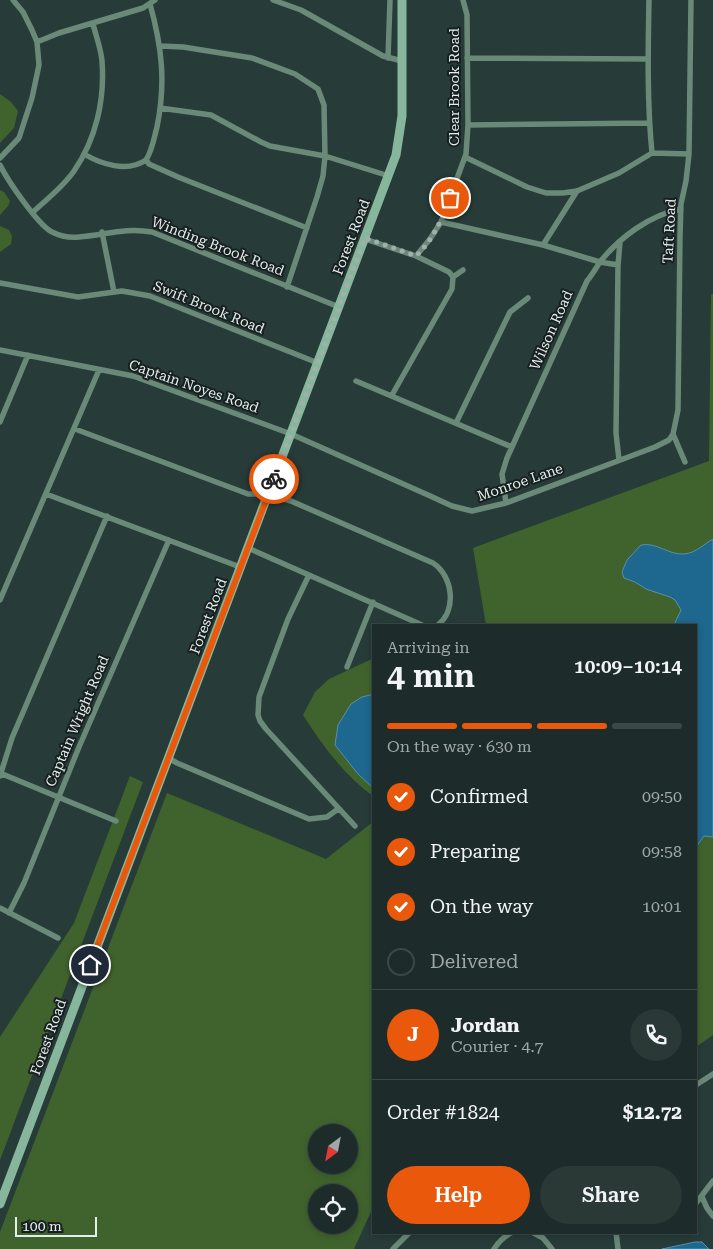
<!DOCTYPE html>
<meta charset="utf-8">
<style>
body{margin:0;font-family:"Roboto Serif",serif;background:#2a3836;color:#f1f3f6;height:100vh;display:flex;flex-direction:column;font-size:19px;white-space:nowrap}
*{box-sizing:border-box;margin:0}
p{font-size:16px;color:#a0a7a8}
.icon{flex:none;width:28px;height:28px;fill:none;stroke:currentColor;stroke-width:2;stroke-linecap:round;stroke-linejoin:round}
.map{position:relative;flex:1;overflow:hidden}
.panel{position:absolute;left:372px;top:624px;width:325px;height:610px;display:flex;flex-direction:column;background:#1d2c2a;border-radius:0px;box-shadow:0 2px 8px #0003,0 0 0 1px #3b4847}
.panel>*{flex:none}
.needle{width:32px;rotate:212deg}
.buttons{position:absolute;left:308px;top:1124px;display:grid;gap:10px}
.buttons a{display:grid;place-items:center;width:50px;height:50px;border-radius:50%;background:#1d2c2a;box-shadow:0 2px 8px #0003,0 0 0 1px #3b4847;font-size:25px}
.scale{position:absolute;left:15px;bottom:12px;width:82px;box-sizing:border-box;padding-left:5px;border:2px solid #e2eeec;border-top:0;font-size:14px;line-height:18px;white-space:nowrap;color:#e2eeec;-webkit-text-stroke:4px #17201f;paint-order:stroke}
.pin{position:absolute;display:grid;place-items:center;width:42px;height:42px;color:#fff;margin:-21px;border:2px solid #fff;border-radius:50%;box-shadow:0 1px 5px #0007}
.courier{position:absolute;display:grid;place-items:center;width:50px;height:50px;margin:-25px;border:4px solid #ea580c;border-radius:50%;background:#fff;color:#222;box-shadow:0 1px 6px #0007}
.head em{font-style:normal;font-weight:600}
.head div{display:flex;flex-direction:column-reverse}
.head{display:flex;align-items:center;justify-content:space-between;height:85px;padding:0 15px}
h1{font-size:32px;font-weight:600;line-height:38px}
.bar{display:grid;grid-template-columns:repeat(4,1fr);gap:8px 5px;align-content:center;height:60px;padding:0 15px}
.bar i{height:6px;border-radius:4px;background:#3b4847}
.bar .selected{background:#ea580c}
.bar p{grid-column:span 4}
.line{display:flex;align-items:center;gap:12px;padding:0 15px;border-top:1px solid #3b4847}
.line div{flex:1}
.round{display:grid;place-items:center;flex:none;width:52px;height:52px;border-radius:26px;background:#2a3836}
ol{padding:0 15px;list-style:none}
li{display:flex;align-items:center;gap:15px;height:55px}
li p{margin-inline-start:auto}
li .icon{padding:5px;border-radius:50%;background:#ea580c;color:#fff;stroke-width:4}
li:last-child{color:#a0a7a8}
li i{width:28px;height:28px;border:2px solid #3b4847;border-radius:50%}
.action{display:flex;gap:10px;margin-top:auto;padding:10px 15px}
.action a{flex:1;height:58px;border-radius:30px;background:#ea580c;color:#fff;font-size:20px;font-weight:600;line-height:58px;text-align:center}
.action a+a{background:#2a3836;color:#f1f3f6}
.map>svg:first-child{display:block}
.green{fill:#40632d;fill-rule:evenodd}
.water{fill:#1e678e;stroke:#5990aa}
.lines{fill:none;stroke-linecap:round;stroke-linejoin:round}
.minor{stroke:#6a8978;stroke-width:5.5}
.secondary{stroke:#86b79d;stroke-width:9}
.done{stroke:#a1afad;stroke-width:5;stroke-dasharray:0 9}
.route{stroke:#ea580c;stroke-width:6}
.labels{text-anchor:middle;stroke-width:4;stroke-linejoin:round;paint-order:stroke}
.street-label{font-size:14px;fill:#e2eeec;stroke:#17201f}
</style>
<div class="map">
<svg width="713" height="1249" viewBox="0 0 713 1249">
<rect width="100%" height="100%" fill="#273b38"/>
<path class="green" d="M0 94 11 102 18 111 14 128 0 143Z
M0 190 4 192 10 201 8 206 0 215Z
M0 226 9 230 12 236 11 244 0 252Z
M711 294H713V1035L696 1047V625H486L473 548 709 461Z
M374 658V797C344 775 322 745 303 715L315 692 329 679Z
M130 776 143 782 0 1160V1037L74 923Z
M167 793 326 859 374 821V1205L354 1249H0V1232ZM316 1132H349V1165H316ZM316 1192H349V1225H316Z"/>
<path class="water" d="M713 539V837L704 836 696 847V625H674L681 610 675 600 670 597 646 589 635 582 624 578 622 572 627 560 641 545C657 542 668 555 684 554 696 553 704 544 713 539Z
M374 694V789L358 774 335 745 338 725 351 704 362 697Z
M695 1242H702L709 1249H662Z"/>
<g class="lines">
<path class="minor" d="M273 0 301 10 383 56 402 61
M649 0C648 51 647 102 652 153
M37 42 59 33 143 8 155 0
M160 46 183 47 252 58 295 74 318 89 324 105 325 156 323 176 317 197 287 287
M388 58 390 0
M467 58 648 59
M160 108 211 115 261 142 270 146 325 156 389 176
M468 125 649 123
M84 154C101 164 127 173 146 160L149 164 178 177 307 228
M465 157 527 187 546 193H563L577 191 619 173 652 153 689 154
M0 158 19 138 32 98 39 65 37 42 32 30 23 12 13 0
M146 160C152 151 154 138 157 127 166 83 162 47 150 4
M0 165C8 181 38 225 52 232 60 236 70 238 79 237 105 235 125 227 152 232L339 307
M33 212C47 199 63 187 74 171 96 139 105 100 102 61 101 49 96 36 93 24
M441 222 543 245 600 262 618 265
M102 232 114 292
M365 239 416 256 430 239 441 222 466 154 468 125 467 15 463 0
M543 245 577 191
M416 256 449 272 453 277
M0 283 78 297 122 291 150 296 318 363
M0 350 133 376 291 434 428 495 452 506 472 511 506 503 655 447 669 440 673 434
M356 381 512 447
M392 395 452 289 453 277 463 270
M0 422 28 355
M456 423 510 312 528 298
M75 429 248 494H268L291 501 433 563C453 576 457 610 438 625
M619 460 616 433 618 265 620 242
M685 462 673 434 678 410 680 236 681 204 686 181 689 154 691 0
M46 494 240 567
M506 503 502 474 507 458 587 281C592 275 596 268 600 262 620 237 650 215 681 209
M248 548 422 625
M309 575 288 619 259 697 258 715 260 721 266 729 355 826
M0 600 99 370
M347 667 373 602
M168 758 177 763 309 819 327 817 338 809
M0 773 116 821
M0 776 12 738 107 516
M0 908 58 938
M9 913 24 883 79 747 169 540
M696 1085 713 1074
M702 1197 707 1208 713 1216
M696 1203 713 1181
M532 1232 543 1238 552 1249
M616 1232 618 1249
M393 1249 410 1232
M494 1249C499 1241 504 1236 513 1232"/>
<path class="secondary" d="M0 1204 396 155 402 116V0"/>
</g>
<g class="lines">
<path class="done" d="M274 479 365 238 416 256C433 240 442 219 450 198"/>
<path class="route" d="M90 965 274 479"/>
</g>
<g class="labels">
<g class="street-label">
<text transform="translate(454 87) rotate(-90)" y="5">Clear Brook Road</text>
<text transform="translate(669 231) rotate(-87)" y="5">Taft Road</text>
<text transform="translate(351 237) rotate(-69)" y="5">Forest Road</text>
<text transform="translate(218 246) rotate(21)" y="5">Winding Brook Road</text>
<text transform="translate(209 307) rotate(22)" y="5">Swift Brook Road</text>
<text transform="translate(551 330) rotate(-66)" y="5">Wilson Road</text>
<text transform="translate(194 386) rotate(19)" y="5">Captain Noyes Road</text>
<text transform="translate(520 482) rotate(-19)" y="5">Monroe Lane</text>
<text transform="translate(208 616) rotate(-69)" y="5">Forest Road</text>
<text transform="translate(77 721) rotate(-67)" y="5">Captain Wright Road</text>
<text transform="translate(48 1037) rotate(-70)" y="5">Forest Road</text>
</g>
</g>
</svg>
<div class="buttons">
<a><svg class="needle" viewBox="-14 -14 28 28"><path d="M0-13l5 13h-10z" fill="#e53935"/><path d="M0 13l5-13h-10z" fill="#a0a7a8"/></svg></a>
<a><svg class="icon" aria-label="locate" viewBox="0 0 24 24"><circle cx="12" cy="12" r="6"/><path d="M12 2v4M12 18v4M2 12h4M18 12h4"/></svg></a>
</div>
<div class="scale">100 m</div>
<div class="pin" style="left:450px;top:198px;background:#ea580c"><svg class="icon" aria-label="bag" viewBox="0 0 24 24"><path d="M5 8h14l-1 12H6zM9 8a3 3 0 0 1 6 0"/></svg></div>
<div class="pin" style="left:90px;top:965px;background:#1f2937"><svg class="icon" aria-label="home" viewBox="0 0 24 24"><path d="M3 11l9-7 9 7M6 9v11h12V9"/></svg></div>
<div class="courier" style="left:274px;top:479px"><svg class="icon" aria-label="bike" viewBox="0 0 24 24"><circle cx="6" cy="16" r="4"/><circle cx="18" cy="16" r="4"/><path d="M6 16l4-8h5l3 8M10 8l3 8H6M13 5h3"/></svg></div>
<section class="panel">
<div class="head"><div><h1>4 min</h1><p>Arriving in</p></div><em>10:09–10:14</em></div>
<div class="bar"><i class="selected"></i><i class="selected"></i><i class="selected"></i><i></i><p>On the way · 630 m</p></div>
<ol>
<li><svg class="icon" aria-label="check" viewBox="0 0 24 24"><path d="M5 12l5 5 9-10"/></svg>Confirmed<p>09:50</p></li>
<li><svg class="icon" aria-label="check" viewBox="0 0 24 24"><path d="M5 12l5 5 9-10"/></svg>Preparing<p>09:58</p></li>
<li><svg class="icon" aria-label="check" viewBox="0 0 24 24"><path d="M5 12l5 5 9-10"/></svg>On the way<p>10:01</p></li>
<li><i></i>Delivered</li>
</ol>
<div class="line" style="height:90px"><b class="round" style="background:#ea580c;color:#fff">J</b><div><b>Jordan</b><p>Courier · 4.7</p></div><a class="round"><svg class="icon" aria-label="phone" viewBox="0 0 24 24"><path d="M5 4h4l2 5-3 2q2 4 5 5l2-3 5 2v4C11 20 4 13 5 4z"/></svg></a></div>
<div class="line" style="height:65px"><div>Order #1824</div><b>$12.72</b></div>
<div class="action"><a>Help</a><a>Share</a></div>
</section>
</div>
